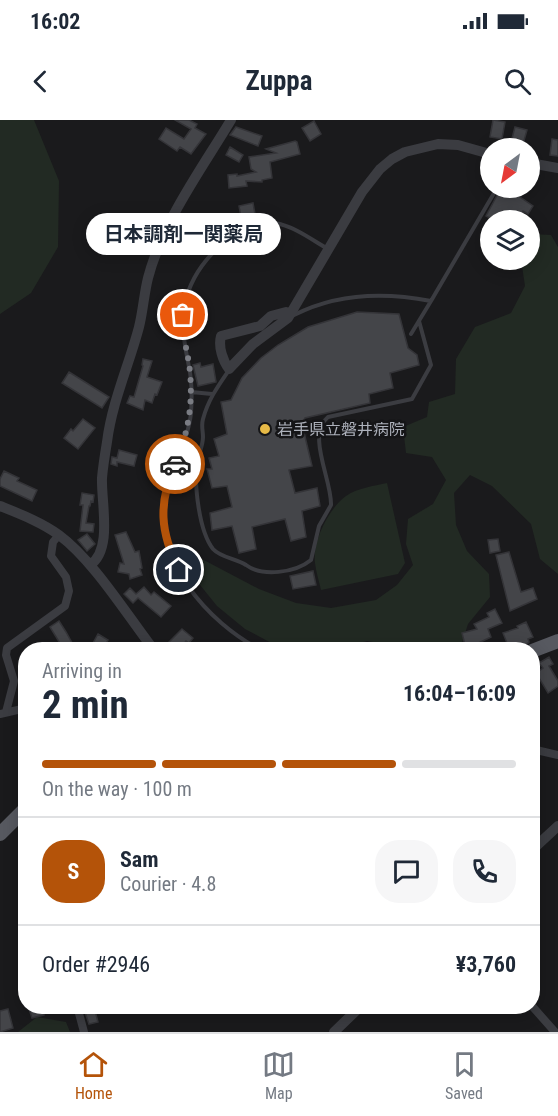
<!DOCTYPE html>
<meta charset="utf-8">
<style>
body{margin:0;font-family:"Roboto Condensed","Noto Sans JP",sans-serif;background:#f6f6f7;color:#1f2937;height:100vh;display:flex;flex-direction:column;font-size:22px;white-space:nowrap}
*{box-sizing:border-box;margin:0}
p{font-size:20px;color:#747a83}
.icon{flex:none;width:33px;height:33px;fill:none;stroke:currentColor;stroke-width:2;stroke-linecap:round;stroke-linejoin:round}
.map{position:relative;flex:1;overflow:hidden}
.panel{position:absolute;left:18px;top:522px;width:522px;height:372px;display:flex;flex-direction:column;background:#fff;border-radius:24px;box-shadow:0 3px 15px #0003}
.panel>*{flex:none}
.needle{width:39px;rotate:212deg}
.controls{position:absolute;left:480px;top:18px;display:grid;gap:12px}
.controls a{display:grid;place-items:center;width:60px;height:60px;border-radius:50%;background:#fff;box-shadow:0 3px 15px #0003;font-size:30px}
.pin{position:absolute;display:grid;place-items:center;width:51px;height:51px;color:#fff;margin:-26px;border:3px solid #fff;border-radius:50%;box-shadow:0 2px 6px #0007}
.courier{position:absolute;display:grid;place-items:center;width:60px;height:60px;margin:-30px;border:4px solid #b45309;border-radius:50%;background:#fff;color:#222;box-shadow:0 2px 8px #0007}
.bubble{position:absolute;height:42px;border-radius:21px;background:#fff;box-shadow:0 3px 15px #0003;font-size:20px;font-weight:700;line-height:42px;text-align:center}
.headline em{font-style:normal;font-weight:700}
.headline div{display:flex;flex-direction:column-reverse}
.headline{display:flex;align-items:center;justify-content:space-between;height:102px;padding:0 24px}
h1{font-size:39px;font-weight:700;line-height:45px}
.bar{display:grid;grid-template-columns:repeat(4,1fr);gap:9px 6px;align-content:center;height:72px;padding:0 24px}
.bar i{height:8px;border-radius:4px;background:#e0e1e3}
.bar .current{background:#b45309}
.bar p{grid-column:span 4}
.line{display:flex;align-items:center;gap:15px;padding:0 24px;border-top:2px solid #e0e1e3}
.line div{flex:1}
.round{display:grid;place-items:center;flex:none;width:63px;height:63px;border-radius:24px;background:#f6f6f7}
.status{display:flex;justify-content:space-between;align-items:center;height:42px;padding:0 30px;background:#fff;direction:ltr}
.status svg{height:16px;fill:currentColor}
header{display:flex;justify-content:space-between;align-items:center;height:78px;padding:0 24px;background:#fff;font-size:27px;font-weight:700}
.dock{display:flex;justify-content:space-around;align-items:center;height:84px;border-top:2px solid #e0e1e3;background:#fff;font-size:16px;color:#747a83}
.dock a{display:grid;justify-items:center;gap:3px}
.dock .current{color:#b45309}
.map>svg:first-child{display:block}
.green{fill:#222a23}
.building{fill:#444549;stroke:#343438;stroke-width:1.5}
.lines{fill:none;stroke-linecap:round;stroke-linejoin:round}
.service{stroke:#3b3c41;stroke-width:4}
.minor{stroke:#3b3c41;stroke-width:8}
.tertiary{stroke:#3b3c41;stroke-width:10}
.primary{stroke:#575960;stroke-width:14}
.done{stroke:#7a7c83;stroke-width:6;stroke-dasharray:0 10.8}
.route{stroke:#b45309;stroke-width:8}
.poi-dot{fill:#e7ba47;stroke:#151517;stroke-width:2}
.labels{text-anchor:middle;stroke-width:5;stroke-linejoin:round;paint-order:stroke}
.poi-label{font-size:16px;fill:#adb1bb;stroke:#151517;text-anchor:start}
</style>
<div class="status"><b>16:02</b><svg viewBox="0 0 49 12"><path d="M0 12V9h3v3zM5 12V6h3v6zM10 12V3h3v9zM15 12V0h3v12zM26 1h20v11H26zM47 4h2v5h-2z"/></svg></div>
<header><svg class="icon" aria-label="back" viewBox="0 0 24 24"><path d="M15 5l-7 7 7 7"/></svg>Zuppa<svg class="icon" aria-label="search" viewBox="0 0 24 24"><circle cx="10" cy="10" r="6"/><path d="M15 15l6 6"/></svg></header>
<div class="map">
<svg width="558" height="912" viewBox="0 0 558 912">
<rect width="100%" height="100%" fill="#1a1a1c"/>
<path class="green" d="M0 0H34L59 61 58 127 31 173 0 194Z
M530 114 551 115 558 127V454L540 439 531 404 492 366 470 355 454 373 456 405 467 431 489 454 490 477 468 504 460 529H404L397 526 367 521 338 529 328 530H300L277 526 245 509 217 486 196 460 181 428 259 469 296 483 331 488 376 480 397 465 413 445 406 424 408 399 433 384 446 360 432 337 406 333 403 307 427 297 429 282 455 274 456 239 475 207 511 193 525 166 522 146 499 140H530Z
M387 363 405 443 398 454 321 470C319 461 316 452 315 443 312 422 329 388 346 376 357 368 374 366 387 363Z
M37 897 66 902 70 912H18Z"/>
<path class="building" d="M175 0H189L197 4 195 8 206 14 191 34 180 27 177 31 159 19 166 8 184 19 191 9Z
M493 0 505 2 502 19 490 17Z
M314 1 321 14 310 21 302 8Z
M236 7 262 16 258 26 230 15Z
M515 7 527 10 522 28 510 26Z
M552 19 558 20V36L550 35Z
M295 21 297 22 300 34 270 42 272 58 262 60V62L246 61 247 66 229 68 228 55 237 54V56L256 52 251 49 249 37 276 33 266 29Z
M230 27 243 35 239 42 226 35Z
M501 68H515L523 72 520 77 533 86 528 94 523 91 517 100 510 96 507 100H493L486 96Z
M253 83 255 94 241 97 239 86Z
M161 185 174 189 171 201 157 197Z
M357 192 399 194 408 228 417 235 419 245 390 253 393 268 369 274 370 283 305 298 302 304 312 346 289 350 295 373 317 368 320 386 302 391 306 417 291 421 285 399 252 407 256 429 239 433 232 406 212 410 210 393 232 387 227 366 212 368 207 349H212L209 338 219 336 214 319 227 314 221 282 231 280 242 258 261 238 278 225 308 207Z
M143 239 152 241 147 257 162 262 157 275 155 274 152 283 145 280 143 290 127 283 130 276 134 277 143 246 142 245Z
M200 243 201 247 213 244 216 262 198 266 193 245Z
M69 252 109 277 102 288 62 263Z
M83 299 95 308 78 329 64 318 71 309 73 311Z
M119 330 137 335 134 346 117 342V346L111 344 112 337 117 338Z
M4 351 19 358 17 361 37 370 32 381 0 366V359Z
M82 373 94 375 93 382 91 381 90 386H89L86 403 94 404 93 412 80 411 83 385H80Z
M126 412 135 432 139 431 142 448 140 449 142 455 130 459 129 454 118 452 120 443 124 444 115 415Z
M87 414 95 424 87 431 78 420Z
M498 419 500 431 490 433 488 420Z
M509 432 521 472 533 468 537 479 510 491 496 435Z
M313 451 316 465 293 469 290 456Z
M144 467 151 475 154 472 171 486 161 497 138 478 133 483 124 474 130 468 136 474Z
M495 489 502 503 488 509 491 517 466 529 462 513 477 509 474 504 489 497 487 493Z
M59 501 66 512 76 530H64L50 507Z
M526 502 533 517 528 519 529 522 525 526 516 530H490L507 523 503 513 518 508 517 506Z
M182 509 193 518 189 523 186 521 179 530H161Z
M98 514 108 520 103 529 93 523Z
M549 537 553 544 549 546 558 561V566L548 573 536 553 543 548 539 543Z
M28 886H41L44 895 32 898Z
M94 887 98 902 89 904 84 889Z
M8 889 13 908 0 912V891Z"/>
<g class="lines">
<path class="service" d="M294 195C337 173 385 172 431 181L497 68
M411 214 431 181
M229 250C218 266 208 280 203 299 201 306 203 310 203 317 203 326 198 335 197 344 194 365 199 411 213 429 221 438 236 438 246 445 262 457 295 453 311 440L319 406 331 385C332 360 306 315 328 297L412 279 431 245 419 201
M191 272 212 274
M261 530C208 503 151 438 165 375 171 346 188 322 191 293 192 278 192 261 189 247 186 230 182 216 183 198 185 160 211 126 245 110 254 105 264 101 275 103 294 106 312 120 328 129"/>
<path class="minor" d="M6 592 14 561 6 535 7 528 65 486 69 471 66 457 51 436 53 422 59 415
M0 594 26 588
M532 629 558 635
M77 886 84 912
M532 886 555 912"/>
<path class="tertiary" d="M530 43 558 48
M288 198 286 192 271 196 260 206 221 216C218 227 223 241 229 249L253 224 288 198 362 72 380 49 392 39 405 32 438 24 458 25 490 34
M0 386C20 394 41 402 59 415 93 440 127 495 154 530
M90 445C113 430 101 382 102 358 103 346 105 334 107 322 112 282 129 245 139 207 143 191 144 174 148 158 163 101 201 50 231 0
M532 730 558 706
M334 912 361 886"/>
<path class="primary" d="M532 531 558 521
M0 714 26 688"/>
</g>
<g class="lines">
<path class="done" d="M175 344C188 314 193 285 190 252 188 231 182 218 183 195"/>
<path class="route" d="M175 344C158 384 160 412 179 450"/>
</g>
<circle class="poi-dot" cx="265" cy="309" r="6"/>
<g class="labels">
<g class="poi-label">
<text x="277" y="315">岩手県立磐井病院</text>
</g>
</g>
</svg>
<div class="controls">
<a><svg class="needle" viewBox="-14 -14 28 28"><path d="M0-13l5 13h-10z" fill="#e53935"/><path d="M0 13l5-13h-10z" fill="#747a83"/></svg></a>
<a><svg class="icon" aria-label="layers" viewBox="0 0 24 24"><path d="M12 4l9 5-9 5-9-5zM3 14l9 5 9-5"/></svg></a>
</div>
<div class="pin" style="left:183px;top:195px;background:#ea580c"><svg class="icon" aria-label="bag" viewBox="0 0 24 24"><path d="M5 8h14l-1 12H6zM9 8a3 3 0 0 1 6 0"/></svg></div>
<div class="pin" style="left:179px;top:450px;background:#1f2937"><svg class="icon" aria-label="home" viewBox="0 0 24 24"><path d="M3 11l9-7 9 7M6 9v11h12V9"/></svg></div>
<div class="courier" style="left:175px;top:344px"><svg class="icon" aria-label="car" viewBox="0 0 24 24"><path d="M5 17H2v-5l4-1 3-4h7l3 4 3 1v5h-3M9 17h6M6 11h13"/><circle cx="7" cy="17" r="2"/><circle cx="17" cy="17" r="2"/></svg></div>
<div class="bubble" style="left:86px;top:93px;width:195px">日本調剤一関薬局</div>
<section class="panel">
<div class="headline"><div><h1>2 min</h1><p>Arriving in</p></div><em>16:04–16:09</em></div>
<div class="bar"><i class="current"></i><i class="current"></i><i class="current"></i><i></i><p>On the way · 100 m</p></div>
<div class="line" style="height:108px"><b class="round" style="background:#b45309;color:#fff">S</b><div><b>Sam</b><p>Courier · 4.8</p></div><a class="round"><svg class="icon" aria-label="chat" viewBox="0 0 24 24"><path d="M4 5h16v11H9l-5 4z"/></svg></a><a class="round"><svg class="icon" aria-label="phone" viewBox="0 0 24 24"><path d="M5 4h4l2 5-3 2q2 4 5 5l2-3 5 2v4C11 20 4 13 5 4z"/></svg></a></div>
<div class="line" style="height:78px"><div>Order #2946</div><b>¥3,760</b></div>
</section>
</div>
<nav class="dock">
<a class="current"><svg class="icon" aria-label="home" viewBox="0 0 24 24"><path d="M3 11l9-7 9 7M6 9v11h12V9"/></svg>Home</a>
<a><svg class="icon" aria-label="map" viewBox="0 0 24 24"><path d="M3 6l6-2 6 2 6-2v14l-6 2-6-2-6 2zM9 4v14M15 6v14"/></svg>Map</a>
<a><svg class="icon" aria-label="saved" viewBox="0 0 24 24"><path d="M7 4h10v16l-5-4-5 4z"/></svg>Saved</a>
</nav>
